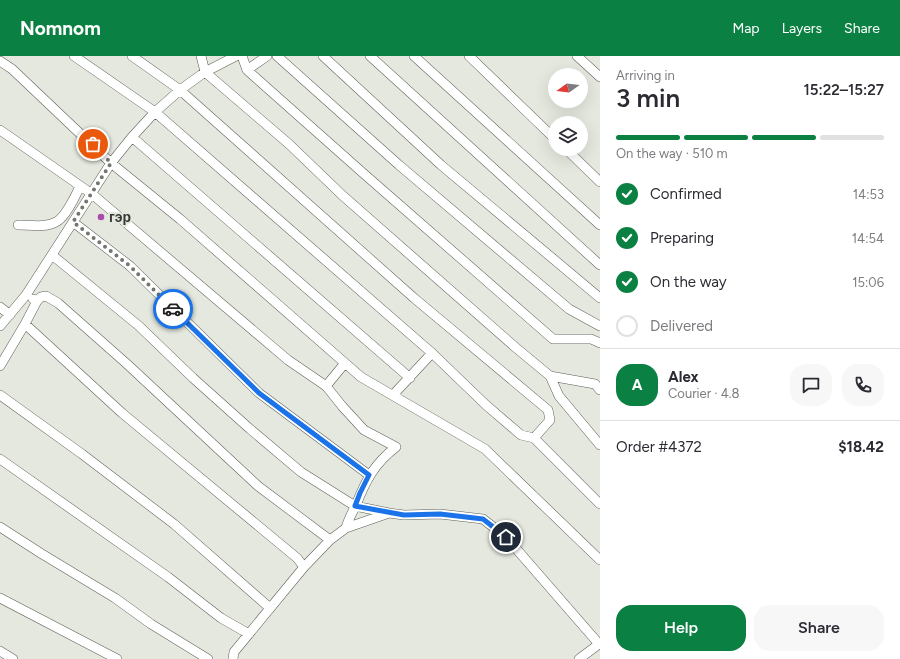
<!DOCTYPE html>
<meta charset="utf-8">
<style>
body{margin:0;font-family:Figtree,sans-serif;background:#f7f7f7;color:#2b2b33;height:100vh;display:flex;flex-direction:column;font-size:15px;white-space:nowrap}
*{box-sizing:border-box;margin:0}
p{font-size:13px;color:#7c7c81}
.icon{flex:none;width:22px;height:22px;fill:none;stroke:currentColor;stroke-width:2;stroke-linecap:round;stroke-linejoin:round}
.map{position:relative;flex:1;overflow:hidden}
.side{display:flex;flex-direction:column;background:#fff;width:300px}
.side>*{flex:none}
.needle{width:26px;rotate:255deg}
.controls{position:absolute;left:548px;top:12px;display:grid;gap:8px}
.controls a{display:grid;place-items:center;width:40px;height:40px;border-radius:50%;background:#fff;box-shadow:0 4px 16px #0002;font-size:20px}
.pin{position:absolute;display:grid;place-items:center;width:34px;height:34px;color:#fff;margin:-17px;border:2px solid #fff;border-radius:50%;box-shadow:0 1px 4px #0007}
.courier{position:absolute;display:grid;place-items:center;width:40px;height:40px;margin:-20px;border:3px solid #1a73e8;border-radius:50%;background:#fff;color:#222;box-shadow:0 1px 5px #0007}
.headline em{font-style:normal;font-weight:600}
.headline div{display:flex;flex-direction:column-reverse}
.headline{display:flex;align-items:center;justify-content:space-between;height:68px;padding:0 16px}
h1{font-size:26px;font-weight:600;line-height:30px}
.bar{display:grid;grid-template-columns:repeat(4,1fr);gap:6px 4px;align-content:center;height:48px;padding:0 16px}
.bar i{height:5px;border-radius:3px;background:#e1e1e2}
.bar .active{background:#0b8043}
.bar p{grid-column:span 4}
.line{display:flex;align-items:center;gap:10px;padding:0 16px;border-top:1px solid #e1e1e2}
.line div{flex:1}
.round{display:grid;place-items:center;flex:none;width:42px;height:42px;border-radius:16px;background:#f7f7f7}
ol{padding:0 16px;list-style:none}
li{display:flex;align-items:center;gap:12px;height:44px}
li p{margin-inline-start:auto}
li .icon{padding:4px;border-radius:50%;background:#0b8043;color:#fff;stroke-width:4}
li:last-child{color:#7c7c81}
li i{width:22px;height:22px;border:2px solid #e1e1e2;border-radius:50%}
.primary-button{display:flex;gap:8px;margin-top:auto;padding:8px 16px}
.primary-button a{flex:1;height:46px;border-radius:16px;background:#0b8043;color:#fff;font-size:16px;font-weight:600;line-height:46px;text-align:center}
.primary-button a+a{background:#f7f7f7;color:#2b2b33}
header{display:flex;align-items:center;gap:24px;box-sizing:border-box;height:56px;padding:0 20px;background:#0b8043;color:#fff}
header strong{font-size:19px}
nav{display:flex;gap:22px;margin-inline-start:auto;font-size:14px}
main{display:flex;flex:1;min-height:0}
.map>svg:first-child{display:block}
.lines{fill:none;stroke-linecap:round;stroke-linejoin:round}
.minor-casing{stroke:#5c6058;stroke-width:10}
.minor{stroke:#fff;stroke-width:9}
.done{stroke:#747670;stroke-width:4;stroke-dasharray:0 7.2}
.route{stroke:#1a73e8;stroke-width:5}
.poi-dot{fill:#ad49af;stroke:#e4e8de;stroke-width:1.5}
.labels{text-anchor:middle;stroke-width:4;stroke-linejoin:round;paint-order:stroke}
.poi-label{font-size:14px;font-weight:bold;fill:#373935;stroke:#e4e8de;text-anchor:start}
</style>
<header>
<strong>Nomnom</strong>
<nav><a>Map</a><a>Layers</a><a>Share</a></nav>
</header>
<main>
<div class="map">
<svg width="600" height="603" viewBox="0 0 600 603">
<rect width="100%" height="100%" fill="#e4e8de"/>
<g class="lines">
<g class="minor-casing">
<path id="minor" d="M74 0 155 56 432 297 486 349 521 379 534 382
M132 0 180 34 414 242 548 354 550 364 534 382 600 448
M201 0 205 16 289 88 342 139 515 291 550 320 595 328 600 334
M242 0 247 14 363 117 553 283H591L600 287
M277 0 399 109 569 253 600 270
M323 0 441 109 600 242
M370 0 600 209
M414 0 600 169
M469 0 555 83
M577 0 600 21
M0 5 12 13 111 107 180 163 361 321 485 393 600 504
M247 14 267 0
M0 74 92 138 288 304 326 330 342 350 364 374 396 391C374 408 366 424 356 449 352 457 348 464 346 472
M132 81 410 322
M566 93 600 126
M73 166 130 210 259 337 369 419
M18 169C30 169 45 172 56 166 65 162 76 139 80 130
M52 199 139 270 193 322 250 373 301 416 355 450 389 457
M37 245 41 241 46 240 58 247 127 308 258 430 330 484
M0 251 10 259
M25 268 122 357 297 502 304 511
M0 270 26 239 111 107 132 81 155 56 180 34 205 16 236 0
M0 310 25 268 37 245 33 243
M550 320 559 340 600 389
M326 330 345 307
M0 339 82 398 174 468 270 552
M393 339 432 297
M0 403 168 521 221 562 249 578
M0 471 42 498 115 542 151 568 208 603
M0 542 117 603
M0 595 13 603
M233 603 234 596 304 511 330 484 346 472 389 457 404 459 440 458 483 463 506 481 599 588 600 587
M579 603 599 588"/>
</g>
<use href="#minor" class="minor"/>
</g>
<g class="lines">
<path class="done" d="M93 88 111 107 73 166 130 210 173 253"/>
<path class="route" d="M173 253 259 337 369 419 360 437 355 450 404 459 440 458 483 463 506 481"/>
</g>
<circle class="poi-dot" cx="101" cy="161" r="4"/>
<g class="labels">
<g class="poi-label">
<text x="109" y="166">гэр</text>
</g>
</g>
</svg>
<div class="controls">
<a><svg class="needle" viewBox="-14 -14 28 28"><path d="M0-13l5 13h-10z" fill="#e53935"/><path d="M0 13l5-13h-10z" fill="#7c7c81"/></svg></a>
<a><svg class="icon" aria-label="layers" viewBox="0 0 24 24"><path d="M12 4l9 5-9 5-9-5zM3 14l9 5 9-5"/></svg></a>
</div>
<div class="pin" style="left:93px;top:88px;background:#ea580c"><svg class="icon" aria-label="bag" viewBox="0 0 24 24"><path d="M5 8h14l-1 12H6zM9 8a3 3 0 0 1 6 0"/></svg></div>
<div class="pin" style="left:506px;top:481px;background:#1f2937"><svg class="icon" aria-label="home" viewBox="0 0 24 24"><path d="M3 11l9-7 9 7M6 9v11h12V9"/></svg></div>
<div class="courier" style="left:173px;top:253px"><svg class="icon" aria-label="car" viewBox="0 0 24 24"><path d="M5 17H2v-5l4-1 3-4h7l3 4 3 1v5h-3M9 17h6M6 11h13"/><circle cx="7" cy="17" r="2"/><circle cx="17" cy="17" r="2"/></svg></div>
</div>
<section class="side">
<div class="headline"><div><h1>3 min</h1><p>Arriving in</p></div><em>15:22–15:27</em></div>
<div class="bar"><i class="active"></i><i class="active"></i><i class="active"></i><i></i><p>On the way · 510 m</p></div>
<ol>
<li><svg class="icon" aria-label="check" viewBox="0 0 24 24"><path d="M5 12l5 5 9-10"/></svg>Confirmed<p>14:53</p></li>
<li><svg class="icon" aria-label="check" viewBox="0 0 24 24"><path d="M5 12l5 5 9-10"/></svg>Preparing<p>14:54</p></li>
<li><svg class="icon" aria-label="check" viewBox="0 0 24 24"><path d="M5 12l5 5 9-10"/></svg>On the way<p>15:06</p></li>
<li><i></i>Delivered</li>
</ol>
<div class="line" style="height:72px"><b class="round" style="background:#0b8043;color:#fff">A</b><div><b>Alex</b><p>Courier · 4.8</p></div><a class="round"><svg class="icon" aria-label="chat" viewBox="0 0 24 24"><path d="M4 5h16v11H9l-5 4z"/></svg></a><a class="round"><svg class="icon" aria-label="phone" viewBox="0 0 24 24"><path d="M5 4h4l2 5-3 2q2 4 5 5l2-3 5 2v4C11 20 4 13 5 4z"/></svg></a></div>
<div class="line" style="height:52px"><div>Order #4372</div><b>$18.42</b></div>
<div class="primary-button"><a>Help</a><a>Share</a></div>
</section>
</main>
